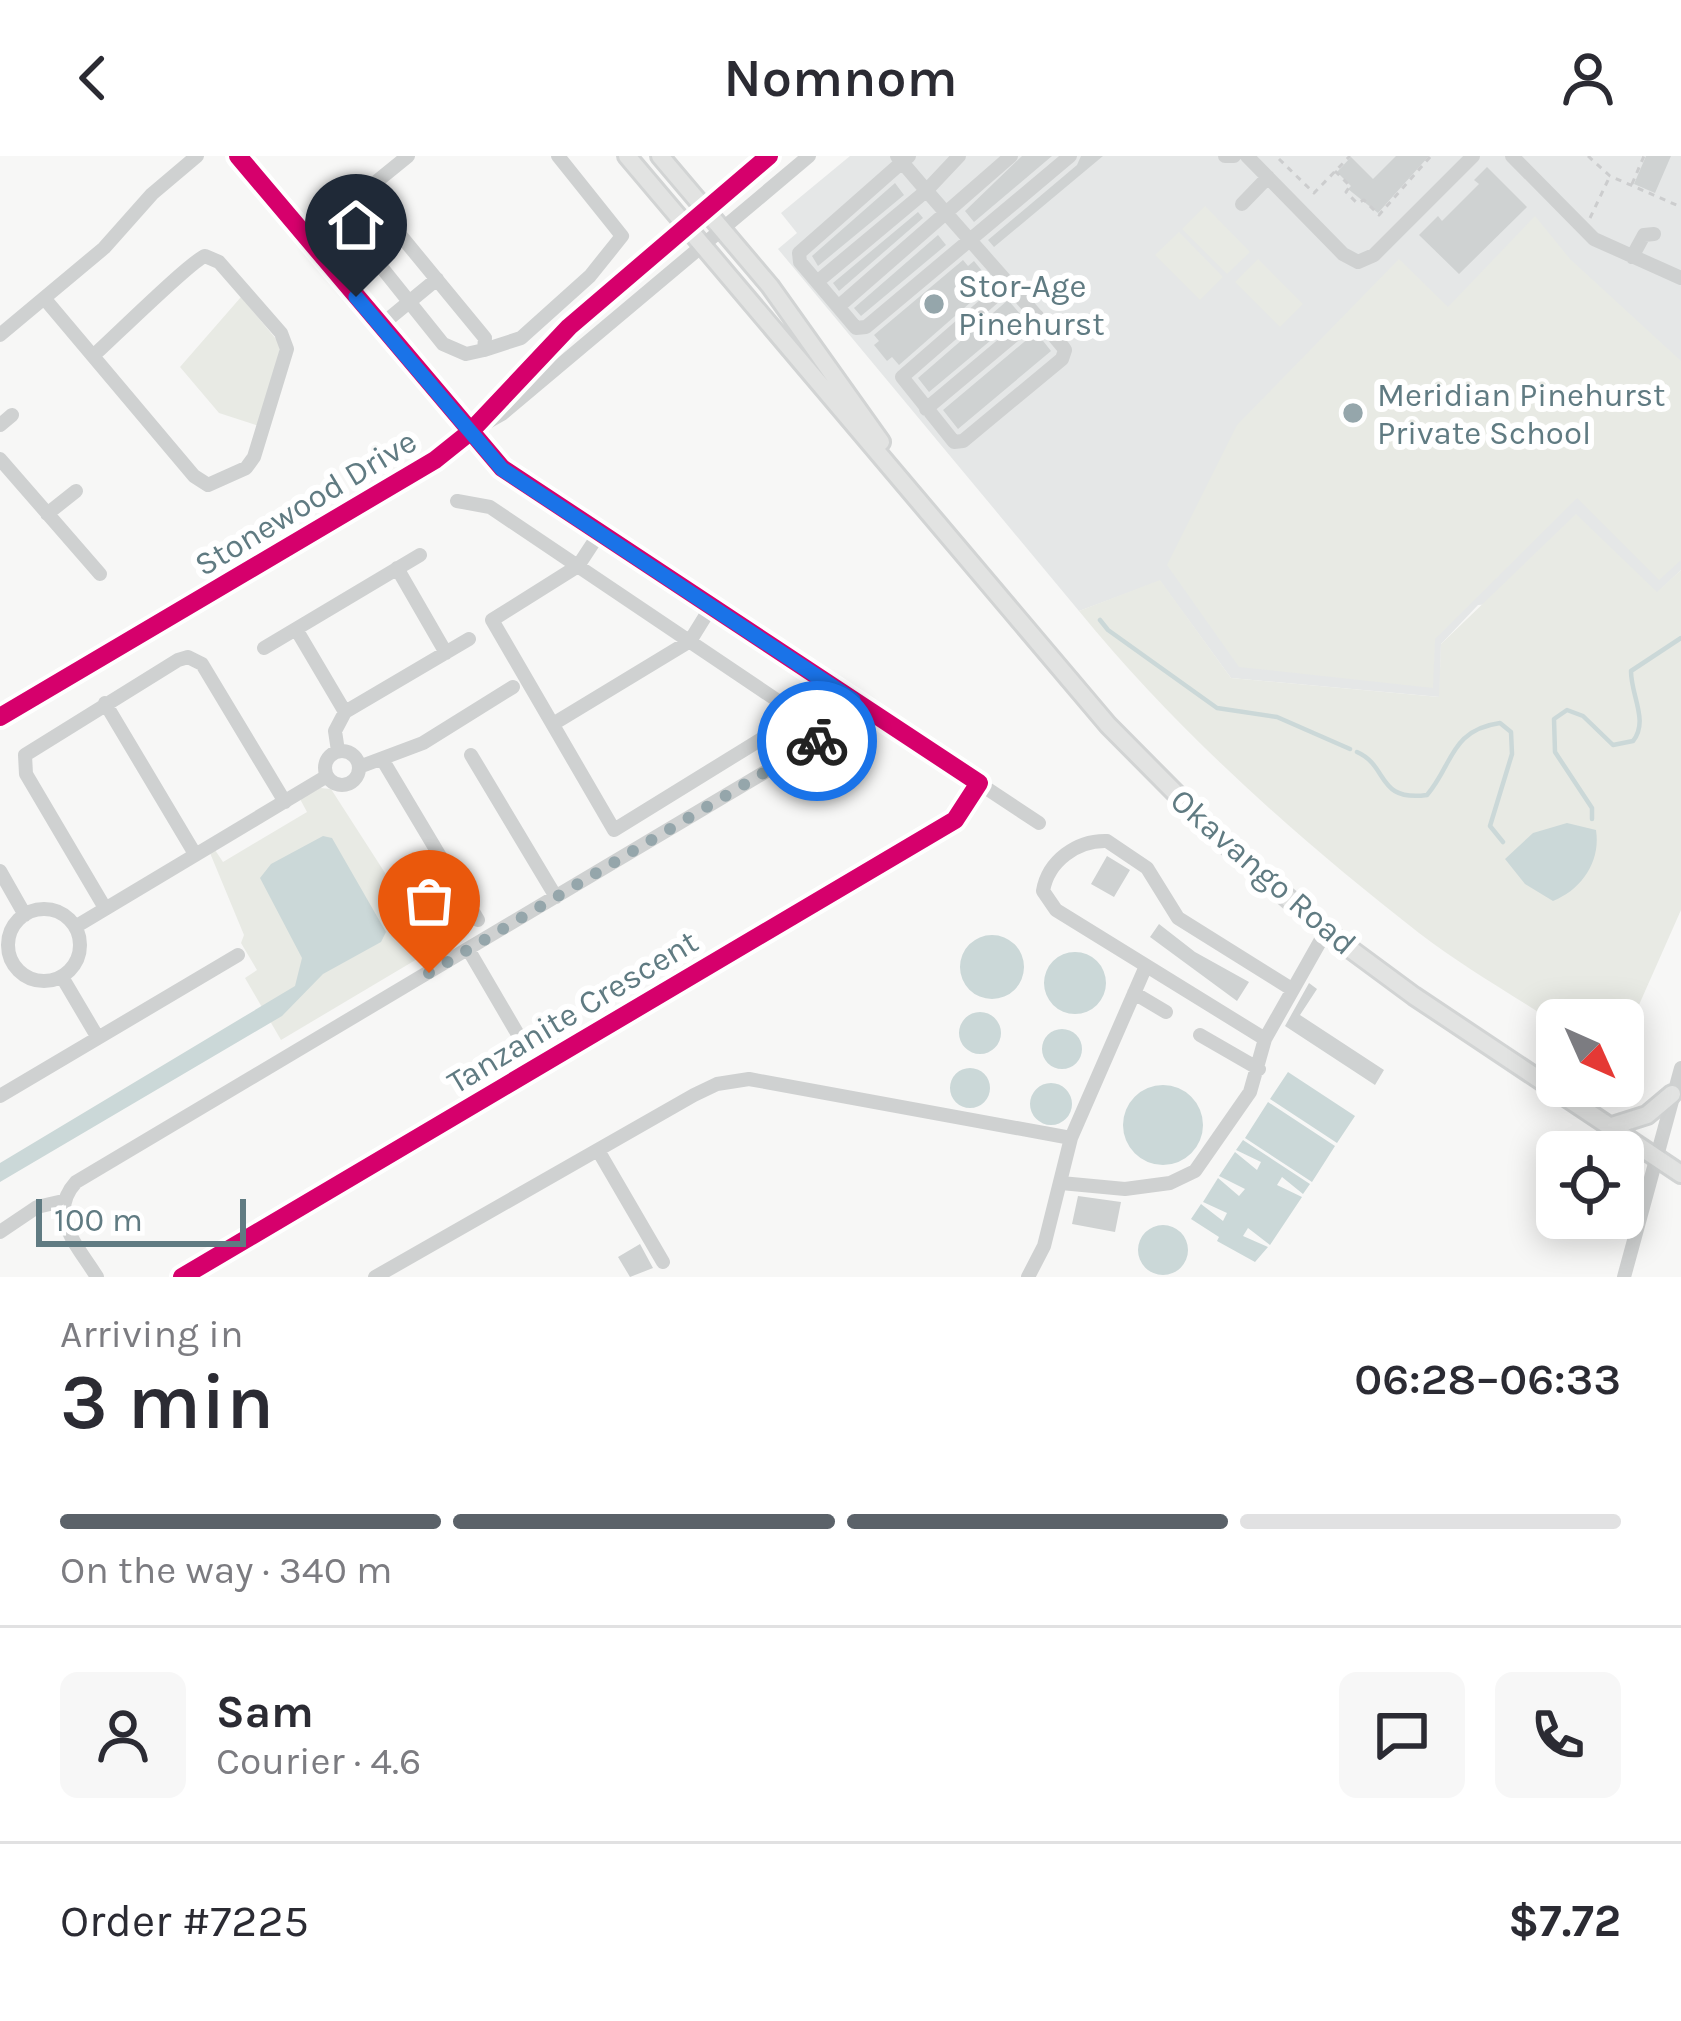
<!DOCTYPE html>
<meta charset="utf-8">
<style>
body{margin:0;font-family:Karla,sans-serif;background:#f7f7f7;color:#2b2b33;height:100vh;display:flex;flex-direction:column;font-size:45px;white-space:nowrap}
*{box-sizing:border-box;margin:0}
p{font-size:39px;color:#7c7c81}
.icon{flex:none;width:66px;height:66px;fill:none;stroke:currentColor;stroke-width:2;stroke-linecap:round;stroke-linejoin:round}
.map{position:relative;height:1121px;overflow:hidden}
.drawer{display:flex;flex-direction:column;background:#fff;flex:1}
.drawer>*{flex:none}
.needle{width:78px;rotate:135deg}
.tools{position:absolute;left:1536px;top:843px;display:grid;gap:24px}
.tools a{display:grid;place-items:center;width:108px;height:108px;border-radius:18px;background:#fff;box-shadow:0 6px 30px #0003;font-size:60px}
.scale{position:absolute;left:36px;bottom:30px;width:210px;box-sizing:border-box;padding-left:12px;border:6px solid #607b82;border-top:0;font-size:33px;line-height:42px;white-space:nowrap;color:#607b82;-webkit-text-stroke:9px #fff;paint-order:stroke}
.pin{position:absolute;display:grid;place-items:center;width:102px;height:102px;color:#fff;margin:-123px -51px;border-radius:50% 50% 50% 0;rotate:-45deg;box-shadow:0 0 12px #0007}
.pin .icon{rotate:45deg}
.courier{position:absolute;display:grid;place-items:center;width:120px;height:120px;margin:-60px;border:9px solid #1a73e8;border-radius:50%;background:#fff;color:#222;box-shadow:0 3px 15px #0007}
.headline em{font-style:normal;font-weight:600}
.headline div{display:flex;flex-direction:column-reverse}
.headline{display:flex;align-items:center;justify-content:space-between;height:204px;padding:0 60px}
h1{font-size:78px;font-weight:600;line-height:90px}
.bar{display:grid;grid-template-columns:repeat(4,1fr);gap:18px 12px;align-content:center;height:144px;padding:0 60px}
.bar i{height:15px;border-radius:9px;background:#e1e1e2}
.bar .active{background:#5b6269}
.bar p{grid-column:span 4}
.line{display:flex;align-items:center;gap:30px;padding:0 60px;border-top:3px solid #e1e1e2}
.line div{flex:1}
.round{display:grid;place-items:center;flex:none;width:126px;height:126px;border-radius:18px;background:#f7f7f7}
header{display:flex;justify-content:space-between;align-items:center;height:156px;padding:0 60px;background:#fff;font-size:54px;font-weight:600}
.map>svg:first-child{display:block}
.built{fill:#e5e7e7}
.green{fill:#e8eae4}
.water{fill:#cbd8d8}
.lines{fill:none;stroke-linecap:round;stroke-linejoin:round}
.stream{stroke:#cbd8d8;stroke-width:4.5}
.building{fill:#cfd2d2}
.major-casing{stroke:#d2d4d4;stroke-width:22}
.path{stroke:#cccdce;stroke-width:3;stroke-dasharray:6 6;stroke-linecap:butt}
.minor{stroke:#cfd1d1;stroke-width:14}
.major{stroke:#e2e3e2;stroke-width:16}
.cycleway-casing{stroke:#fff;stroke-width:26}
.cycleway{stroke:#d6006c;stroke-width:18}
.done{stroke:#95a6ab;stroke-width:12;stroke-dasharray:0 21.6}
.route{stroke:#1a73e8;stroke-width:15}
.poi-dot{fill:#95a6ab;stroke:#fff;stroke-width:4.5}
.labels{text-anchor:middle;stroke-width:12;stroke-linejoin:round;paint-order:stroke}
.poi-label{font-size:33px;fill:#607b82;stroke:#fff;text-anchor:start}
.street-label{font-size:33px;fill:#607b82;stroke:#fff}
</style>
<header><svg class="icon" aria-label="back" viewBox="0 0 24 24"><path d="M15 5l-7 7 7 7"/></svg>Nomnom<svg class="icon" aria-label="person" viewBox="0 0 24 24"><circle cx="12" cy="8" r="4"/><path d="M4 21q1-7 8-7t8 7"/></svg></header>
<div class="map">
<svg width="1681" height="1121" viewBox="0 0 1681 1121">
<rect width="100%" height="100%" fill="#f7f7f6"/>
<path class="built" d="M850 0H1681V414L1658 436 1478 449 1441 488 1440 541 1231 522 1160 425 1079 455 778 93 797 77 781 57Z"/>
<path class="green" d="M1205 50 1250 96 1227 118 1182 73Z
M1535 60 1570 103 1681 205V404L1659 424 1577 342 1435 483 1433 532 1239 511 1167 409 1237 269 1399 103 1448 151Z
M1179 76 1223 121 1200 144 1155 99Z
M1258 103 1303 148 1280 171 1235 126Z
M241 141 281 189 259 270 219 257 180 211Z
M1576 358 1657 436 1681 414V754L1623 885V864H1557V868C1511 838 1462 810 1419 777 1297 682 1177 575 1079 455L1160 424 1231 522 1439 541 1441 488Z
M320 632 331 633 434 793 281 884 245 822 257 814 241 787 244 779 210 697 215 694 223 706 307 656 300 643Z"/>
<path class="water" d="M1567 667 1596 674C1601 706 1581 734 1553 745L1525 728 1505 703 1533 677Z
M323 680 332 682 386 776 381 786 323 818 282 860 0 1026V1007L295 830 302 802 260 722 271 708Z
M960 811a32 32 0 1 1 64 0a32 32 0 1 1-64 0Z
M1044 827a31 31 0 1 1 62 0a31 31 0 1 1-62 0Z
M959 877a21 21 0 1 1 42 0a21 21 0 1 1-42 0Z
M1042 893a20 20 0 1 1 40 0a20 20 0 1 1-40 0Z
M950 932a20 20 0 1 1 40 0a20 20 0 1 1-40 0Z
M1288 916 1355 960 1337 987 1270 943Z
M1030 948a21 21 0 1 1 42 0a21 21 0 1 1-42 0Z
M1123 969a40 40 0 1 1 80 0a40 40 0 1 1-80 0Z
M1268 946 1335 990 1312 1026 1245 982Z
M1243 984 1310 1028 1303 1038 1282 1021 1277 1029 1302 1041 1270 1089 1248 1072 1243 1080 1268 1091 1255 1106 1217 1085 1219 1081 1191 1063 1201 1048 1223 1065 1227 1057 1203 1046 1218 1022 1239 1040 1245 1033 1219 1020 1235 996 1257 1014 1261 1006 1236 994Z
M1138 1094a25 25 0 1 1 50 0a25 25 0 1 1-50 0Z"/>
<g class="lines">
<path class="stream" d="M1100 464 1108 474 1217 552 1277 561 1350 593
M1357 596C1389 610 1376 646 1427 639 1453 609 1450 574 1500 567L1511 576 1512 598 1490 670 1503 686
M1592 663V652L1555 596 1554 563 1567 554 1583 560 1613 589 1633 585C1649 565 1631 540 1631 515L1681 482"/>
</g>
<path class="building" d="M1022 0H1052L974 66 965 55Z
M1081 0H1103L994 91 988 84 1077 9Z
M1396 0H1429L1378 57 1348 33 1351 30 1337 16 1351 1 1373 23Z
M1646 0H1671L1655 37 1634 28Z
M1487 11 1527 51 1459 118 1419 79 1438 60 1442 65 1479 28 1474 24Z
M895 27 904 39 818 110 812 100Z
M918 56 923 62 839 135 833 127Z
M938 79 946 89 861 160 854 152Z
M963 104 968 110 974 105 987 121 981 126 987 132 899 209 892 201 887 205 874 189 879 185 874 179Z
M1008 144 1021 159 929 236 918 222Z
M1036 176 1051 195 958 273 943 254Z
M1107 700 1130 714 1114 741 1091 728Z
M1159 768 1195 796 1249 826 1237 845 1150 781Z
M1309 827 1317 833 1300 859 1384 914 1375 929 1285 870Z
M1078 1040 1121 1046 1115 1076 1072 1068Z
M640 1088 653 1112 630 1121 618 1101Z"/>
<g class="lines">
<g class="major-casing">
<path id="major" d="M627 0 1108 569 1231 693 1326 775 1414 840 1681 1018
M660 0 770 130 881 286
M1609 971 1647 959 1672 938"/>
</g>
<path class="path" d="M1588 0 1610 20 1681 51
M1279 3 1314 37 1350 0
M1335 15 1350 30 1346 36 1357 47 1364 44 1379 59 1431 0
M1632 28 1644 0
M1590 62 1609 22"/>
<path class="minor" d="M238 0 502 312 1039 667
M897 0C951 65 1009 126 1063 191L1065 194 1062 203 963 285 954 286 902 221 1010 127
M909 0 799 97 800 106 856 172 866 171 1070 0
M1225 0H1234
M1247 0 1343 98 1358 106 1374 99 1473 0
M1512 0 1594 83 1681 122
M1242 48 1268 21
M338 57 443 188 466 198 484 194 485 182 364 35
M307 82 408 0
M1632 101 1644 79 1654 78
M817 126 926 35 959 0
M44 142 194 320 208 329 246 312 254 301 287 193 281 177 219 106 205 100C192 104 112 183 93 200
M838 151 1011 0
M380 170 437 123
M0 179 104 92 152 38 197 0
M484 194 521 182 590 120 622 80 558 0
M926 253 1037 160
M0 269 12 259
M479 271 502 258 809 0
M0 303 100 418
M457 345 490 351 790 553 789 566 614 674 492 464 578 410 599 378
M47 358 76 335
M397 412 446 497
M296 473 345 556 335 575 338 595
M264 492 420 399
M105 547 195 698
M345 556 469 483
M0 561 435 304 470 276 569 171 769 0
M553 568 690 485 711 451
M325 612a17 17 0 1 1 34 0a17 17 0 1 1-34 0Z
M471 599 556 741
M382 603 478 764
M359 611 423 587 513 531
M0 715 25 759
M105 752 26 618 25 599 178 504 188 501 202 508 285 646
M8 789a36 36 0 1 1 72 0a36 36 0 1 1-72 0Z
M75 771 327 620
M468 793 537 911
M62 821 98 882
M1134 837 1166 856
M1200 879 1259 913
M1265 883 1056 754 1043 735C1048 705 1077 684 1107 685L1147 712 1178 762 1290 832
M0 940 238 799
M599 996 663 1106
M1061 1027 1125 1033 1170 1027 1195 1015 1250 936 1265 883 1326 775
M0 1076 37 1051 63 1045
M97 1121C78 1090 46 1059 76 1026L812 588 852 544
M182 1121 955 664 979 627
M375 1121 694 939 717 928 749 923 1071 982
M1028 1121 1044 1090 1071 982 1146 810
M1624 1121 1681 912"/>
<use href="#major" class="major"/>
<g class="cycleway-casing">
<path id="cycleway" d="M0 561 435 304 470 276 569 171 769 0
M182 1121 955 664 979 627 502 312 238 0"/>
</g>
<use href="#cycleway" class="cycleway"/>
</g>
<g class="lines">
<path class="done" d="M429 817 817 585"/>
<path class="route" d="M356 141 502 313 853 544 817 585"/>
</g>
<g class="poi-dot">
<circle cx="934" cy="148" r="12"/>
<circle cx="1353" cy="257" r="12"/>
</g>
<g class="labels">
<g class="poi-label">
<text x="958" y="141">Stor-Age<tspan x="958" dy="38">Pinehurst</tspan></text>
<text x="1377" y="250">Meridian Pinehurst<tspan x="1377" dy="38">Private School</tspan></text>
</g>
<g class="street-label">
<text transform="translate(305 346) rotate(-31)" y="12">Stonewood Drive</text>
<text transform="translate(1264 715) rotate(41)" y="12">Okavango Road</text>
<text transform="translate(572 855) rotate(-31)" y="12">Tanzanite Crescent</text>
</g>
</g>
</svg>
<div class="tools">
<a><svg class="needle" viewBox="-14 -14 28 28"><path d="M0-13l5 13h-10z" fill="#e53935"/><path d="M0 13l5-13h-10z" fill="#7c7c81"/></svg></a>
<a><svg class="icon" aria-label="locate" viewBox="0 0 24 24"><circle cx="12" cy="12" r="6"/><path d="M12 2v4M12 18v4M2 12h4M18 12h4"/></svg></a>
</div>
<div class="scale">100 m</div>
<div class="pin" style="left:429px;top:817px;background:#ea580c"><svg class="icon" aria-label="bag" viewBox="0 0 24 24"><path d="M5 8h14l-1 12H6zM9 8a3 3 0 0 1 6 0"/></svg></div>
<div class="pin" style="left:356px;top:141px;background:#1f2937"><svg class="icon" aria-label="home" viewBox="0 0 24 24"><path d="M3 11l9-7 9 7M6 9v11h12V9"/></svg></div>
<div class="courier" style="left:817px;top:585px"><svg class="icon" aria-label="bike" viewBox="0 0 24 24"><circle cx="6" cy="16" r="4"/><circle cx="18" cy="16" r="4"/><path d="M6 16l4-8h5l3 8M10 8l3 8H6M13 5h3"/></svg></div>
</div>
<section class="drawer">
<div class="headline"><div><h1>3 min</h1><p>Arriving in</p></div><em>06:28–06:33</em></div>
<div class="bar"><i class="active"></i><i class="active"></i><i class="active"></i><i></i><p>On the way · 340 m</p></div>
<div class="line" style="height:216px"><a class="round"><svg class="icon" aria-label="person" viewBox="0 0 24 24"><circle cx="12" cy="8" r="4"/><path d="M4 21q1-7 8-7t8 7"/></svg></a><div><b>Sam</b><p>Courier · 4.6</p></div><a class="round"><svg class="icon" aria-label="chat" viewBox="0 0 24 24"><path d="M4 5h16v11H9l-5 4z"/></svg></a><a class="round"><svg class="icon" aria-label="phone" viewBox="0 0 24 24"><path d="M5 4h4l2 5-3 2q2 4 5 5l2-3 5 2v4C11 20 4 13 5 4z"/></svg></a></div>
<div class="line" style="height:156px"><div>Order #7225</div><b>$7.72</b></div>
</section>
